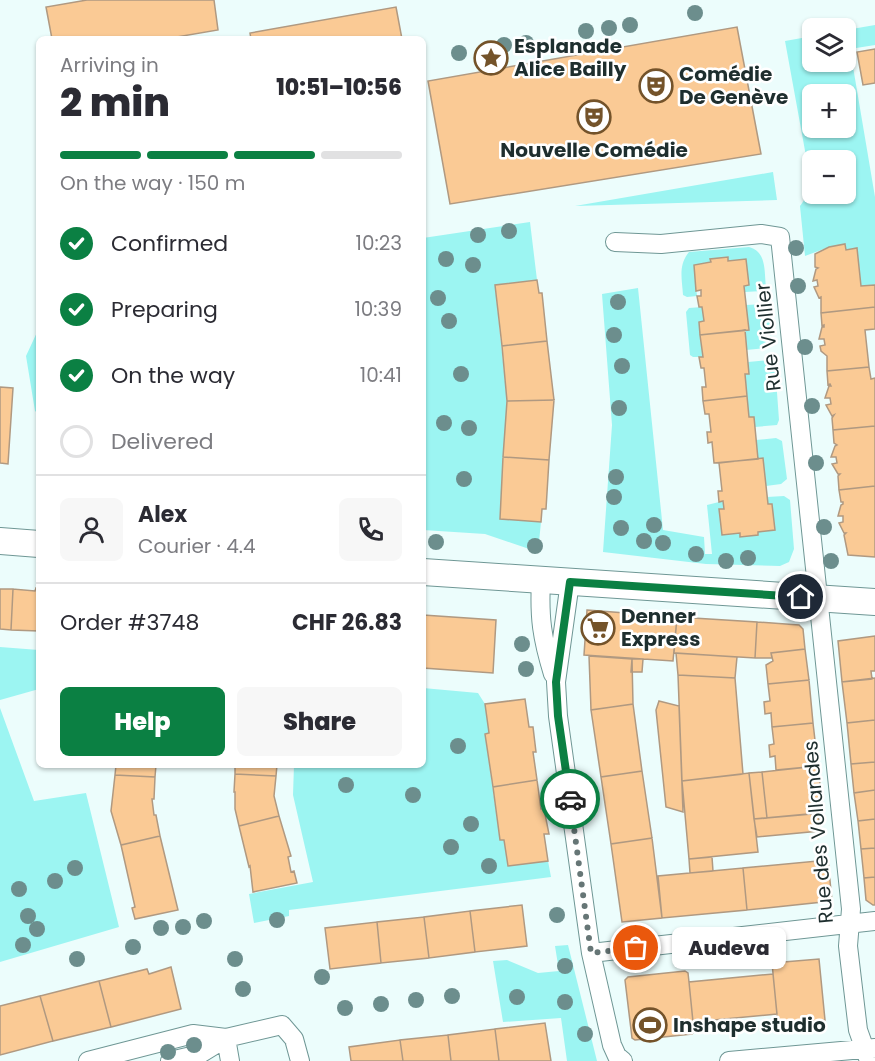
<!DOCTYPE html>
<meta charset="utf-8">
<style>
body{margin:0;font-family:Poppins,sans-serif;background:#f7f7f7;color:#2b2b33;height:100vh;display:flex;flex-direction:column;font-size:22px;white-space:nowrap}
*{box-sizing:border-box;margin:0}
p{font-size:20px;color:#7c7c81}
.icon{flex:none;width:33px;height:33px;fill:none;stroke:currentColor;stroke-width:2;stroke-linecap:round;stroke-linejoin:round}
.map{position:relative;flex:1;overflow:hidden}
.drawer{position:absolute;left:36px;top:36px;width:390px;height:732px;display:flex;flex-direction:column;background:#fff;border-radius:9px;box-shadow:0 2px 4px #0004}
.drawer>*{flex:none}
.controls{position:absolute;left:802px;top:18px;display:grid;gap:12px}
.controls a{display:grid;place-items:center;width:54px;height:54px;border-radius:9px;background:#fff;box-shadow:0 2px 4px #0004;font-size:30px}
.pin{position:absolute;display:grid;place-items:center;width:51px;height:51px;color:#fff;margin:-26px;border:3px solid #fff;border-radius:50%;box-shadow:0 2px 6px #0007}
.courier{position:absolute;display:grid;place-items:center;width:60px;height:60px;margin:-30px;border:4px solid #0b8043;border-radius:50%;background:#fff;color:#222;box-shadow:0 2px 8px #0007}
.bubble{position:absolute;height:42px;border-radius:9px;background:#fff;box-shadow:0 2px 4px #0004;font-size:20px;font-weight:800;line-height:42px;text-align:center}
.headline em{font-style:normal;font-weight:800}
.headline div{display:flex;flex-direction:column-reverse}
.headline{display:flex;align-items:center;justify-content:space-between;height:102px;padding:0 24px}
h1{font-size:39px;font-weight:800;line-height:45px}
.bar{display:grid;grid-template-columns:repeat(4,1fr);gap:9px 6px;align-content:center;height:72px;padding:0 24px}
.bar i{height:8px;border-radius:4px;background:#e1e1e2}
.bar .selected{background:#0b8043}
.bar p{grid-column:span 4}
.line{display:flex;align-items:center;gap:15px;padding:0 24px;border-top:2px solid #e1e1e2}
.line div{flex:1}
.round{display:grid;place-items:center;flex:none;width:63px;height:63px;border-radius:9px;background:#f7f7f7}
ol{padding:0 24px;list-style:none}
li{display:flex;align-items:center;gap:18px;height:66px}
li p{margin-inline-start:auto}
li .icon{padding:6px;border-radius:50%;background:#0b8043;color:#fff;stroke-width:4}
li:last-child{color:#7c7c81}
li i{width:33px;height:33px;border:3px solid #e1e1e2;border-radius:50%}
.action{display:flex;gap:12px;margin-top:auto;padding:12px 24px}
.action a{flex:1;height:69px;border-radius:9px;background:#0b8043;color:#fff;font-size:24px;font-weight:800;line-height:69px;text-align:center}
.action a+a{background:#f7f7f7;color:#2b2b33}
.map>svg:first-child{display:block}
.green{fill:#9cf5f2;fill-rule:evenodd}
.building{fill:#faca95;stroke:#b09981;stroke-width:1.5}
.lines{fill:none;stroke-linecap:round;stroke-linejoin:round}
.street-casing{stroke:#6f9795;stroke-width:20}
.secondary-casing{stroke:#6f9795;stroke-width:28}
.street{stroke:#fff;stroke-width:18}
.secondary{stroke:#fff;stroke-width:26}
.tree{fill:#6c8e8d}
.done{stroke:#667676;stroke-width:6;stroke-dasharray:0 10.8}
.route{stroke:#0b8043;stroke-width:8}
.labels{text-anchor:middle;stroke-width:5;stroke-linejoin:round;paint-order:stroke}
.poi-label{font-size:20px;font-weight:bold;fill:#1e2e2e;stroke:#fff;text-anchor:start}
.street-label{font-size:20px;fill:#1e2e2e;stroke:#fff}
</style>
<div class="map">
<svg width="875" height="1061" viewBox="0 0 875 1061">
<rect width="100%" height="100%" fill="#ecfdfc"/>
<path class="green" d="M875 25V45L850 49 875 197V285L861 286 856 248 846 250 845 244 829 247 805 256 800 206 812 189 785 41 813 36V62H846V30ZM813 94H846V128H813ZM813 160H846V194H813Z
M773 172 777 200 575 206Z
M530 222 537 280 495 285 507 401 500 518 541 522 538 552 485 534 423 530V238Z
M749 247C767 252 764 271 766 287L762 291 745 292 744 286 748 285 694 265 697 296 687 297 683 295C682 279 678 265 689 252Z
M638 288 663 530 704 537 705 554H712L707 505 723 501 724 509H720L722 535 740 533 741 537 758 535V532L774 530 772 504H768L767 497 784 496 790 500 794 549 789 562 780 566 706 564 603 552 612 425 602 294Z
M764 304 769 307 772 343 768 348 746 350 745 330 749 329 746 305Z
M702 307 704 321 699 322 703 357H693L690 355 686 312 689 308Z
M39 328V414L35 411 26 356Z
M769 360 775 365 779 420 777 425 755 427 749 417 745 374H749L748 362Z
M776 438 782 441 787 479 781 484 766 486 758 459 756 440Z
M0 647 39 650V689L0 700Z
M423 688 478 693 485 704 489 733 485 734 500 840H504L508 866 548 861 551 877 289 910V916L254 923 249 894 313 882 293 795 294 765H423Z
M0 708 34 801 86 793 119 927 0 962Z
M568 945 597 1061H567L561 1018 503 1022 493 961 507 960 538 973 559 971 555 946Z"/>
<path class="building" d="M87 0H214L218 30 165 39H52L46 7Z
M396 7 402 39H251L250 33Z
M737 27 761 154 450 204 428 81Z
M875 49V83L863 85 857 52Z
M845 244 846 250 857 248 861 286 875 285V307L821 313V297L819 298 814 287 818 286 817 280 813 281 816 269 818 268 815 267V254L829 247Z
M728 257V261L746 259 749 285 744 286 749 330 700 335 699 322 704 321 702 307H699L697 296H701V290L696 291 694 265 711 262 710 259Z
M537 280 539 293H542L547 341 502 346 495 285Z
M875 307V329L865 330 869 367 827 371V356L821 351 820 346 825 345 824 339H819L822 327H824V325L822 326 821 313Z
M745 330 749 374H745L747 396 703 401 702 387H706L704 368H701L699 357H703L700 335Z
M547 341 554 400 507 401 502 346Z
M869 367 871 379 875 378V426L833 430 832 418 834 415 832 416 826 405 831 404 830 398H825L829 386H831L830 384 828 385 827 371Z
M0 387 13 388 8 464 0 463Z
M747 396 749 417H754L758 459 714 463 712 442 708 443 707 432H711L709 414H705L703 401Z
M554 400 549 460 503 457 507 401Z
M875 426V486L839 490 838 476 840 474H838L832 464 837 463 836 457H831L835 446 837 445 834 443 833 430Z
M503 457 549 460 546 509H542L541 522 500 519Z
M763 458 768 504H772L775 530 758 532V535L740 537V533L722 535 719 509H724L723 501 719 502 718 491H722L719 463Z
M875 486V557L848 555 844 535 846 533H844L839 523 843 522V516H838L841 505 843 504V502H841L839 490Z
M36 588 39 589V631L11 630 13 589 35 591Z
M0 589H13L11 630 0 629Z
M587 610 677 617 673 661 584 655Z
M423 615 496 620 493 673 423 668Z
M677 617 757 622 755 658 674 653Z
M757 622 799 625 803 629 805 649 771 653 772 658H755Z
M875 636V671H871L872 679 842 682 838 641Z
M805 649 809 680 768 684 766 665 773 661 771 653Z
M676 653 737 657 735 678 678 675Z
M589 656 632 659 633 704 591 710Z
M632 659H643L642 672H631Z
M678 675 735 678 743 774 682 781Z
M875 678V720L847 723 842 682Z
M809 680 813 723 772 727 771 713 765 714 764 702 770 701 768 684Z
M525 699 529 727H533L536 752H533L537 780 493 787 485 734 489 733 485 704Z
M659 701 679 706 683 812 666 807 656 710Z
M633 704 642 771 601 777 591 710Z
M875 720V762L851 764 847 723Z
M813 723 818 766 776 770 775 756 770 757 769 745 774 744 772 727Z
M875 762V790L854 793 851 764Z
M116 765H156L155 777 115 775Z
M235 765H277L276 776 235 774Z
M818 766 823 813 767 818 762 772Z
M642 771 652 838 611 844 601 777Z
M762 772 767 818 754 819 749 773Z
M749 773 758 852 689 859 682 781Z
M235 774 276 776 274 796 279 816 239 826 235 809V792H234Z
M115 775 155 777 154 799H152L154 815H156L160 836 121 845 111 811Z
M537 780 541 809H544L549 834H544L548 861 508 866 504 840H500L493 787Z
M875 790V819L858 821 854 793Z
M818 813 820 831 757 837 754 819Z
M279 816 291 856 288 857 291 872 294 871 297 883 253 892 250 866 249 867 239 826Z
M875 819V848L861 849 858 821Z
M160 836 178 910 135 919 132 908 135 907 121 845Z
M652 838 662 918 622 922 611 844Z
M875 848V877L864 878 861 849Z
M712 857 713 871 690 873 689 859Z
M828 860 832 901 747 910 743 868Z
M743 868 747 910 662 918 658 876Z
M875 877V905H873L866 900 864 878Z
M522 905 527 946 475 952 470 911Z
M470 911 475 952 429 958 424 917Z
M424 917 429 958 381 963 377 922Z
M377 922 381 963 330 969 325 928Z
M819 959 825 1020 778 1025 772 963Z
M171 967 181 1009 111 1027 99 981 147 969 149 974Z
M685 971 688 973 689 982 694 1032 692 1034 635 1040 632 1038 625 980 628 977Z
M773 974 777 1014 693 1022 689 982Z
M99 981 111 1027 53 1041 40 996Z
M40 996 53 1041 0 1055V1006Z
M545 1023 551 1061H499L495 1029Z
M495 1029 499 1061H451L448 1035Z
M448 1035 451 1061H403L400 1040Z
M400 1040 403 1061H351L349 1047Z"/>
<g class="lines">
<g class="street-casing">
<path id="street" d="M615 242 661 244 761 234 780 237 851 909 848 946 858 1030 869 1061
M541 580C539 618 542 638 553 674
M570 582 556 682 558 716 591 953 612 1045 617 1056 623 1061
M591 953 875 921
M88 1061 193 1034 226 1038 282 1025 294 1039 300 1061
M170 1061 200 1054 226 1038 230 1061
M729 1061 875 1048"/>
</g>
<g class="secondary-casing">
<path id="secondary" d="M0 541 39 544
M423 572 875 602"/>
</g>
<use href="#street" class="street"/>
<use href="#secondary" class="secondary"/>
</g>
<g class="tree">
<circle cx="695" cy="13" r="8"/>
<circle cx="630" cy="25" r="8"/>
<circle cx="609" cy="28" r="8"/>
<circle cx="586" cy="31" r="8"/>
<circle cx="526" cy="43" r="8"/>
<circle cx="504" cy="45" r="8"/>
<circle cx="459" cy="53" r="8"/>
<circle cx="509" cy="231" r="8"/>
<circle cx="478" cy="235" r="8"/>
<circle cx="796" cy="248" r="8"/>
<circle cx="446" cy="259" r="8"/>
<circle cx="473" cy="265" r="8"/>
<circle cx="798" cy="286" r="8"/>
<circle cx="438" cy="298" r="8"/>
<circle cx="618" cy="302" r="8"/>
<circle cx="449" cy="321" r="8"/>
<circle cx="614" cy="335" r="8"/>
<circle cx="805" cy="347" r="8"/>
<circle cx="622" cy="366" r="8"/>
<circle cx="461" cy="374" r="8"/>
<circle cx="812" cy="406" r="8"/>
<circle cx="619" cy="408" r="8"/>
<circle cx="444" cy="423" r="8"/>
<circle cx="469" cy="428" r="8"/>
<circle cx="816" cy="463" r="8"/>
<circle cx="616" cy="477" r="8"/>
<circle cx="464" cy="479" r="8"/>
<circle cx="614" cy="497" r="8"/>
<circle cx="654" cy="525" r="8"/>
<circle cx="824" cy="527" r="8"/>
<circle cx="621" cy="528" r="8"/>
<circle cx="644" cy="541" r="8"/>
<circle cx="436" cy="542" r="8"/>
<circle cx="663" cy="543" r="8"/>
<circle cx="535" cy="546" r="8"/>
<circle cx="696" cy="554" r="8"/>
<circle cx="748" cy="558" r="8"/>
<circle cx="726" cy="561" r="8"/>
<circle cx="831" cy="561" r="8"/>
<circle cx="522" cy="644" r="8"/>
<circle cx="526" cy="669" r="8"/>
<circle cx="458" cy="746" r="8"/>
<circle cx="346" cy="785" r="8"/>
<circle cx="413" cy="795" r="8"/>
<circle cx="471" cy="824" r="8"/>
<circle cx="451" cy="847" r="8"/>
<circle cx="489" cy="866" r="8"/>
<circle cx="75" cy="868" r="8"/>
<circle cx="55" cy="881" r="8"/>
<circle cx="19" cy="889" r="8"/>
<circle cx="557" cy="915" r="8"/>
<circle cx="28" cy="916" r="8"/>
<circle cx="277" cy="920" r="8"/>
<circle cx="204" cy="921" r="8"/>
<circle cx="183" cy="927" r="8"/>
<circle cx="161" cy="928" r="8"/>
<circle cx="37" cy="929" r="8"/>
<circle cx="23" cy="945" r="8"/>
<circle cx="133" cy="947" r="8"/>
<circle cx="77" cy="959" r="8"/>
<circle cx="235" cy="959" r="8"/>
<circle cx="565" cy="966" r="8"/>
<circle cx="322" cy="977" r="8"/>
<circle cx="243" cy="989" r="8"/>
<circle cx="452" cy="996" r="8"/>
<circle cx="517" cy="997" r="8"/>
<circle cx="416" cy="1000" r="8"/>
<circle cx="565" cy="1002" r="8"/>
<circle cx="381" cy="1004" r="8"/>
<circle cx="345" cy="1008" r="8"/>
<circle cx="585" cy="1034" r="8"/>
<circle cx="194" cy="1045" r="8"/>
<circle cx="168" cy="1052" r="8"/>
</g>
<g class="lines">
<path class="done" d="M570 799 591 953 636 948"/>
<path class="route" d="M570 799 558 716 556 682 570 582 801 597"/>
</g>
<defs>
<g id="sight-ring" transform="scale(1.725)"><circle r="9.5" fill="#fff" stroke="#74532a" stroke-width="1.5"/><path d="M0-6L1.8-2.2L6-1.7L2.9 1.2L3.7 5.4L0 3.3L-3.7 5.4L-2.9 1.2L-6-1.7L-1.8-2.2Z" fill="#74532a"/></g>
<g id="theatre-ring" transform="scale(1.725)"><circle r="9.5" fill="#fff" stroke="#74532a" stroke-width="1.5"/><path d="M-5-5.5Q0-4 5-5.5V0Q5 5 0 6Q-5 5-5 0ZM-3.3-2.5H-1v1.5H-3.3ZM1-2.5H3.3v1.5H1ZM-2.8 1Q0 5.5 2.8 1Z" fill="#74532a"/></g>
<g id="supermarket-ring" transform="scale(1.725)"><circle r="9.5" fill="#fff" stroke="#74532a" stroke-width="1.5"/><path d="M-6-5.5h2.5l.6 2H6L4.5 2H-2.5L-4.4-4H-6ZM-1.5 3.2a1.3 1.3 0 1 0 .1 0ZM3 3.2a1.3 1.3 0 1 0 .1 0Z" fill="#74532a"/></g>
<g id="stadium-ring" transform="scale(1.725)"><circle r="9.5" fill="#fff" stroke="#74532a" stroke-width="1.5"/><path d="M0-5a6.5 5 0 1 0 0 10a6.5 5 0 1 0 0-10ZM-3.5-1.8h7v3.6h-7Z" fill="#74532a"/></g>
</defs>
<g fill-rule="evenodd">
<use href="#sight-ring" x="491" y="58"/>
<use href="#theatre-ring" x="656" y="86"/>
<use href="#theatre-ring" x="594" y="117"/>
<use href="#supermarket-ring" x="598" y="628"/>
<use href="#stadium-ring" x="650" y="1025"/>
</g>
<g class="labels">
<g class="poi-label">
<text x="514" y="53">Esplanade<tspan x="514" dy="23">Alice Bailly</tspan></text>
<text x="679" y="81">Comédie<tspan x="679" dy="23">De Genève</tspan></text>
<text x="594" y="157" text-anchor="middle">Nouvelle Comédie</text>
<text x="621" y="623">Denner<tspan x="621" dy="23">Express</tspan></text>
<text x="673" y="1032">Inshape studio</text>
</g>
<g class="street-label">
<text transform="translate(768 337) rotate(-96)" y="7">Rue Viollier</text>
<text transform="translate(818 832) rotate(-95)" y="7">Rue des Vollandes</text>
</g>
</g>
</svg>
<div class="controls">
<a><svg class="icon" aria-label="layers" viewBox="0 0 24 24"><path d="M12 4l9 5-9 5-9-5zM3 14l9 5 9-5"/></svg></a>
<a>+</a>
<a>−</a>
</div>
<div class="pin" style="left:636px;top:948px;background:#ea580c"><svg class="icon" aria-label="bag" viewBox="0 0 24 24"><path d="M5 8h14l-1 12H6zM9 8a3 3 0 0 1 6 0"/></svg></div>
<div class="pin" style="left:801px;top:597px;background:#1f2937"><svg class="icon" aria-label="home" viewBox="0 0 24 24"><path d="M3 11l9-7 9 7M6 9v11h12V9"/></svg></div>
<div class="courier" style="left:570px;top:799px"><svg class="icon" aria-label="car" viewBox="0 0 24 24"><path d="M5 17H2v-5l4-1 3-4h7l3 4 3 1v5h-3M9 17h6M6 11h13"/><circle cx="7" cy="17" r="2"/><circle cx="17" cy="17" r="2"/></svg></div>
<div class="bubble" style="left:672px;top:927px;width:114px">Audeva</div>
<section class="drawer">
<div class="headline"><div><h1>2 min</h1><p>Arriving in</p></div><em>10:51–10:56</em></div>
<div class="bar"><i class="selected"></i><i class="selected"></i><i class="selected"></i><i></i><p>On the way · 150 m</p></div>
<ol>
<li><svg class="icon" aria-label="check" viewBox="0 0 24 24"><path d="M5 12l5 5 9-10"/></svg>Confirmed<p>10:23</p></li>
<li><svg class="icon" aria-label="check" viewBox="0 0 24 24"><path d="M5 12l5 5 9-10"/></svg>Preparing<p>10:39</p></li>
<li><svg class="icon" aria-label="check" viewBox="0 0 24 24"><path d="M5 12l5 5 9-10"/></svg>On the way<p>10:41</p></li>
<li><i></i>Delivered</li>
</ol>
<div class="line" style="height:108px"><a class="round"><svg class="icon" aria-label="person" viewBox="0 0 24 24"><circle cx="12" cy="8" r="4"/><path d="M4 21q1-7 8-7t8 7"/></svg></a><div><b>Alex</b><p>Courier · 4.4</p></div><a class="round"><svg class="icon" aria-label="phone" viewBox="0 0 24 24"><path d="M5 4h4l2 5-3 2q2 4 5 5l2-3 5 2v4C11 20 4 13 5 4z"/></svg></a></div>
<div class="line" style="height:78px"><div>Order #3748</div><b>CHF 26.83</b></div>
<div class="action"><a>Help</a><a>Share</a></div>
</section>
</div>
